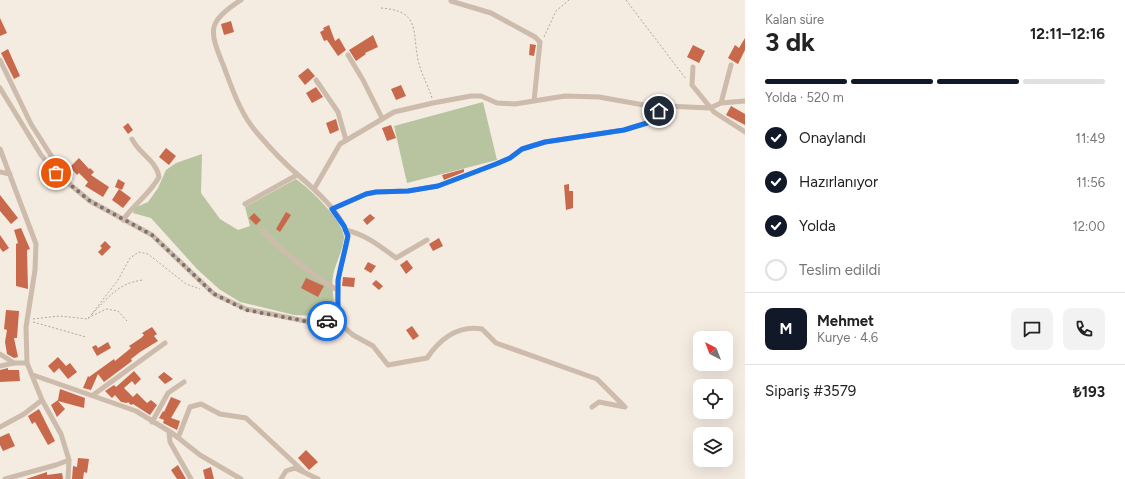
<!DOCTYPE html>
<html lang="tr">
<meta charset="utf-8">
<style>
body{margin:0;font-family:Figtree,sans-serif;background:#f2f2f2;color:#222;height:100vh;display:flex;flex-direction:column;font-size:15px;white-space:nowrap}
*{box-sizing:border-box;margin:0}
p{font-size:13px;color:#767676}
.icon{flex:none;width:22px;height:22px;fill:none;stroke:currentColor;stroke-width:2;stroke-linecap:round;stroke-linejoin:round}
.map{position:relative;flex:1;overflow:hidden}
.drawer{display:flex;flex-direction:column;background:#fff;width:380px}
.drawer>*{flex:none}
.needle{width:26px;rotate:318deg}
.controls{position:absolute;left:693px;top:331px;display:grid;gap:8px}
.controls a{display:grid;place-items:center;width:40px;height:40px;border-radius:8px;background:#fff;box-shadow:0 4px 16px #0002;font-size:20px}
.pin{position:absolute;display:grid;place-items:center;width:34px;height:34px;color:#fff;margin:-17px;border:2px solid #fff;border-radius:50%;box-shadow:0 1px 4px #0007}
.courier{position:absolute;display:grid;place-items:center;width:40px;height:40px;margin:-20px;border:3px solid #1a73e8;border-radius:50%;background:#fff;color:#222;box-shadow:0 1px 5px #0007}
.headline em{font-style:normal;font-weight:700}
.headline div{display:flex;flex-direction:column-reverse}
.headline{display:flex;align-items:center;justify-content:space-between;height:68px;padding:0 20px}
h1{font-size:26px;font-weight:700;line-height:30px}
.bar{display:grid;grid-template-columns:repeat(4,1fr);gap:6px 4px;align-content:center;height:48px;padding:0 20px}
.bar i{height:5px;border-radius:3px;background:#e0e0e0}
.bar .selected{background:#111827}
.bar p{grid-column:span 4}
.line{display:flex;align-items:center;gap:10px;padding:0 20px;border-top:1px solid #e0e0e0}
.line div{flex:1}
.round{display:grid;place-items:center;flex:none;width:42px;height:42px;border-radius:8px;background:#f2f2f2}
ol{padding:0 20px;list-style:none}
li{display:flex;align-items:center;gap:12px;height:44px}
li p{margin-inline-start:auto}
li .icon{padding:4px;border-radius:50%;background:#111827;color:#fff;stroke-width:4}
li:last-child{color:#767676}
li i{width:22px;height:22px;border:2px solid #e0e0e0;border-radius:50%}
main{display:flex;flex:1;min-height:0}
.map>svg:first-child{display:block}
.green{fill:#b8c4a0}
.building{fill:#c8694b}
.lines{fill:none;stroke-linecap:round;stroke-linejoin:round}
.path{stroke:#b9a596;stroke-width:1;stroke-dasharray:2 2;stroke-linecap:butt}
.minor{stroke:#cdbbac;stroke-width:5}
.done{stroke:#7c716b;stroke-width:4;stroke-dasharray:0 7.2}
.route{stroke:#1a73e8;stroke-width:5}
</style>
<main>
<div class="map">
<svg width="745" height="479" viewBox="0 0 745 479">
<rect width="100%" height="100%" fill="#f4ebe1"/>
<path class="green" d="M483 102 497 160 407 183 394 126Z
M202 154 201 193 220 219 238 230 250 226 245 207 296 179C309 188 345 222 344 238 343 249 337 261 334 271 331 282 333 296 335 308L329 317 323 318 317 316 294 315 240 302 219 289 197 269 151 218 133 213 134 208 148 202 158 188 166 170 176 163Z"/>
<path class="building" d="M0 18 7 33 0 36Z
M231 21 234 32 224 35 221 24Z
M329 25 335 41 339 38 346 50 338 56 327 40 324 41 320 32 324 30 323 28Z
M373 35 378 47 365 53 366 54 356 61 349 50Z
M745 38V50L738 64 728 58 735 45 739 48Z
M530 44 536 45 534 56 529 55Z
M693 45 705 51 699 63 687 57Z
M8 49 20 76 14 79 1 53Z
M308 68 315 76 305 85 298 76Z
M401 85 406 96 396 100 391 89Z
M316 87 323 97 312 103 306 93Z
M731 106 745 114V125L726 115Z
M336 119 339 130 330 134 326 123Z
M128 123 133 130 128 134 123 127Z
M391 125 396 138 387 141 382 128Z
M166 148 176 156 169 165 159 157Z
M79 158 89 169 90 168 94 172 91 175 109 187 103 197 85 186 88 182 79 173 77 175 70 167Z
M464 169V172L444 180 442 175Z
M118 179 125 183 122 190 115 187Z
M569 184V191H573V208L566 210 564 185Z
M119 189 131 198 123 208 112 200Z
M0 195 18 218 11 224 0 211Z
M286 212 291 215 280 232 276 229Z
M254 213 261 220 256 225 249 218Z
M370 214 375 218 367 225 363 220Z
M21 228 30 249 27 250 28 289 16 286V244L18 243 14 230Z
M0 235 9 248 3 252 0 248Z
M439 238 443 246 433 251 429 244Z
M105 241 111 247 102 256 98 252 102 248 100 246Z
M407 260 413 268 406 274 400 265Z
M368 262 376 266 371 273 364 269Z
M343 277 355 278 354 287 342 286Z
M306 278 324 286 318 297 301 288Z
M376 280 383 286 379 290 372 284Z
M6 310 19 311 17 338H14L18 357 14 358 7 354 5 342 7 330 4 329Z
M412 326 419 336 413 340 406 330Z
M152 327 157 334 154 336 158 341 140 352 131 359 132 361 104 382 98 374 91 390 83 388 88 376 89 377 114 359 115 361 131 348 129 346 141 338 144 335 142 333Z
M108 342 111 348 97 356 92 347 96 345 98 348Z
M58 357 66 366 70 363 77 372 68 379 59 368 54 373 48 366Z
M8 368V370H19L20 381 0 382V370Z
M134 371 141 379 135 385 132 381 124 388 133 397 137 393 147 403 151 400 157 405 150 415 133 404 131 405 128 402 127 403 121 402 115 395 112 398 105 391 114 385 116 387Z
M164 372 173 379 165 384 158 377Z
M60 389 85 398 84 408 58 401 65 409 57 417 51 405 58 400Z
M171 397 181 401 171 418 180 421 177 430 163 423 164 420 159 418 163 411 164 412Z
M39 409 55 441 48 445 35 422 32 424 28 416Z
M9 433 15 446 3 451 0 445V437Z
M306 450 318 462 309 470 298 458Z
M78 458 89 459 87 473 84 472 83 479H72L73 466 77 467Z
M178 465 186 479H177L171 470Z
M211 467 214 479H205L203 470Z
M47 472V475L62 473 63 479H26Z"/>
<g class="lines">
<path class="path" d="M626 0 686 79
M381 8C420 11 412 29 418 60 421 74 428 85 432 98
M544 37 556 11 569 0
M92 314C109 297 118 283 143 280
M88 318 106 309 118 311 127 321
M33 319 59 316 88 319 118 280 130 258 139 252 148 254 186 284 200 289
M33 322 86 337"/>
<path class="minor" d="M241 0C206 23 209 30 224 67 233 91 241 115 258 134 270 148 284 163 298 175 313 188 344 215 347 235 349 243 341 261 340 270 336 286 340 303 333 318
M451 1 491 13 535 37 540 42 534 101
M348 55 363 80 382 118
M0 60 31 124 59 168
M693 67 692 85 714 112 745 132
M316 80 338 112 346 140
M0 88 41 155 56 173 90 201 152 235 214 294 246 309 310 322 328 321 333 318
M721 103 731 65
M0 149 36 244 35 270 26 327 27 363 42 400 61 434 69 460 68 479
M0 172 10 174
M314 189 340 144 394 112 433 103 471 96H481L497 103 515 104 565 96 599 97 644 105 710 108 721 103 745 101
M245 204 297 175
M332 209 366 194 376 192 408 191 438 186 496 164 510 158 522 149 545 142 624 130 647 123 665 106
M123 220C134 204 150 194 159 177 157 161 139 154 132 139
M345 230C365 234 380 246 396 258L427 240
M263 231C284 254 310 273 337 290
M333 318 353 335 373 346 388 365 427 358C440 339 458 325 482 329L496 343 597 379 625 407 599 402 592 407
M0 354 14 363H27
M0 366 14 363
M33 375 136 411 172 433 200 455 241 479
M93 395 165 343
M152 422 168 393 184 382
M0 427 24 414 42 400
M169 432 170 442 191 479
M178 438 190 407 201 404 220 414 246 418 304 472
M5 479 56 465 69 460
M281 479 286 471 295 468 318 479"/>
</g>
<g class="lines">
<path class="done" d="M56 173 90 201 152 235 214 294 246 310 310 322 327 321"/>
<path class="route" d="M327 321 333 318 338 308V280L348 236 344 226 332 209 366 194 376 192 408 191 438 186 496 164 510 158 522 149 545 142 624 130 647 123 659 111"/>
</g>
</svg>
<div class="controls">
<a><svg class="needle" viewBox="-14 -14 28 28"><path d="M0-13l5 13h-10z" fill="#e53935"/><path d="M0 13l5-13h-10z" fill="#767676"/></svg></a>
<a><svg class="icon" aria-label="locate" viewBox="0 0 24 24"><circle cx="12" cy="12" r="6"/><path d="M12 2v4M12 18v4M2 12h4M18 12h4"/></svg></a>
<a><svg class="icon" aria-label="layers" viewBox="0 0 24 24"><path d="M12 4l9 5-9 5-9-5zM3 14l9 5 9-5"/></svg></a>
</div>
<div class="pin" style="left:56px;top:173px;background:#ea580c"><svg class="icon" aria-label="bag" viewBox="0 0 24 24"><path d="M5 8h14l-1 12H6zM9 8a3 3 0 0 1 6 0"/></svg></div>
<div class="pin" style="left:659px;top:111px;background:#1f2937"><svg class="icon" aria-label="home" viewBox="0 0 24 24"><path d="M3 11l9-7 9 7M6 9v11h12V9"/></svg></div>
<div class="courier" style="left:327px;top:321px"><svg class="icon" aria-label="car" viewBox="0 0 24 24"><path d="M5 17H2v-5l4-1 3-4h7l3 4 3 1v5h-3M9 17h6M6 11h13"/><circle cx="7" cy="17" r="2"/><circle cx="17" cy="17" r="2"/></svg></div>
</div>
<section class="drawer">
<div class="headline"><div><h1>3 dk</h1><p>Kalan süre</p></div><em>12:11–12:16</em></div>
<div class="bar"><i class="selected"></i><i class="selected"></i><i class="selected"></i><i></i><p>Yolda · 520 m</p></div>
<ol>
<li><svg class="icon" aria-label="check" viewBox="0 0 24 24"><path d="M5 12l5 5 9-10"/></svg>Onaylandı<p>11:49</p></li>
<li><svg class="icon" aria-label="check" viewBox="0 0 24 24"><path d="M5 12l5 5 9-10"/></svg>Hazırlanıyor<p>11:56</p></li>
<li><svg class="icon" aria-label="check" viewBox="0 0 24 24"><path d="M5 12l5 5 9-10"/></svg>Yolda<p>12:00</p></li>
<li><i></i>Teslim edildi</li>
</ol>
<div class="line" style="height:72px"><b class="round" style="background:#111827;color:#fff">M</b><div><b>Mehmet</b><p>Kurye · 4.6</p></div><a class="round"><svg class="icon" aria-label="chat" viewBox="0 0 24 24"><path d="M4 5h16v11H9l-5 4z"/></svg></a><a class="round"><svg class="icon" aria-label="phone" viewBox="0 0 24 24"><path d="M5 4h4l2 5-3 2q2 4 5 5l2-3 5 2v4C11 20 4 13 5 4z"/></svg></a></div>
<div class="line" style="height:52px"><div>Sipariş #3579</div><b>₺193</b></div>
</section>
</main>
